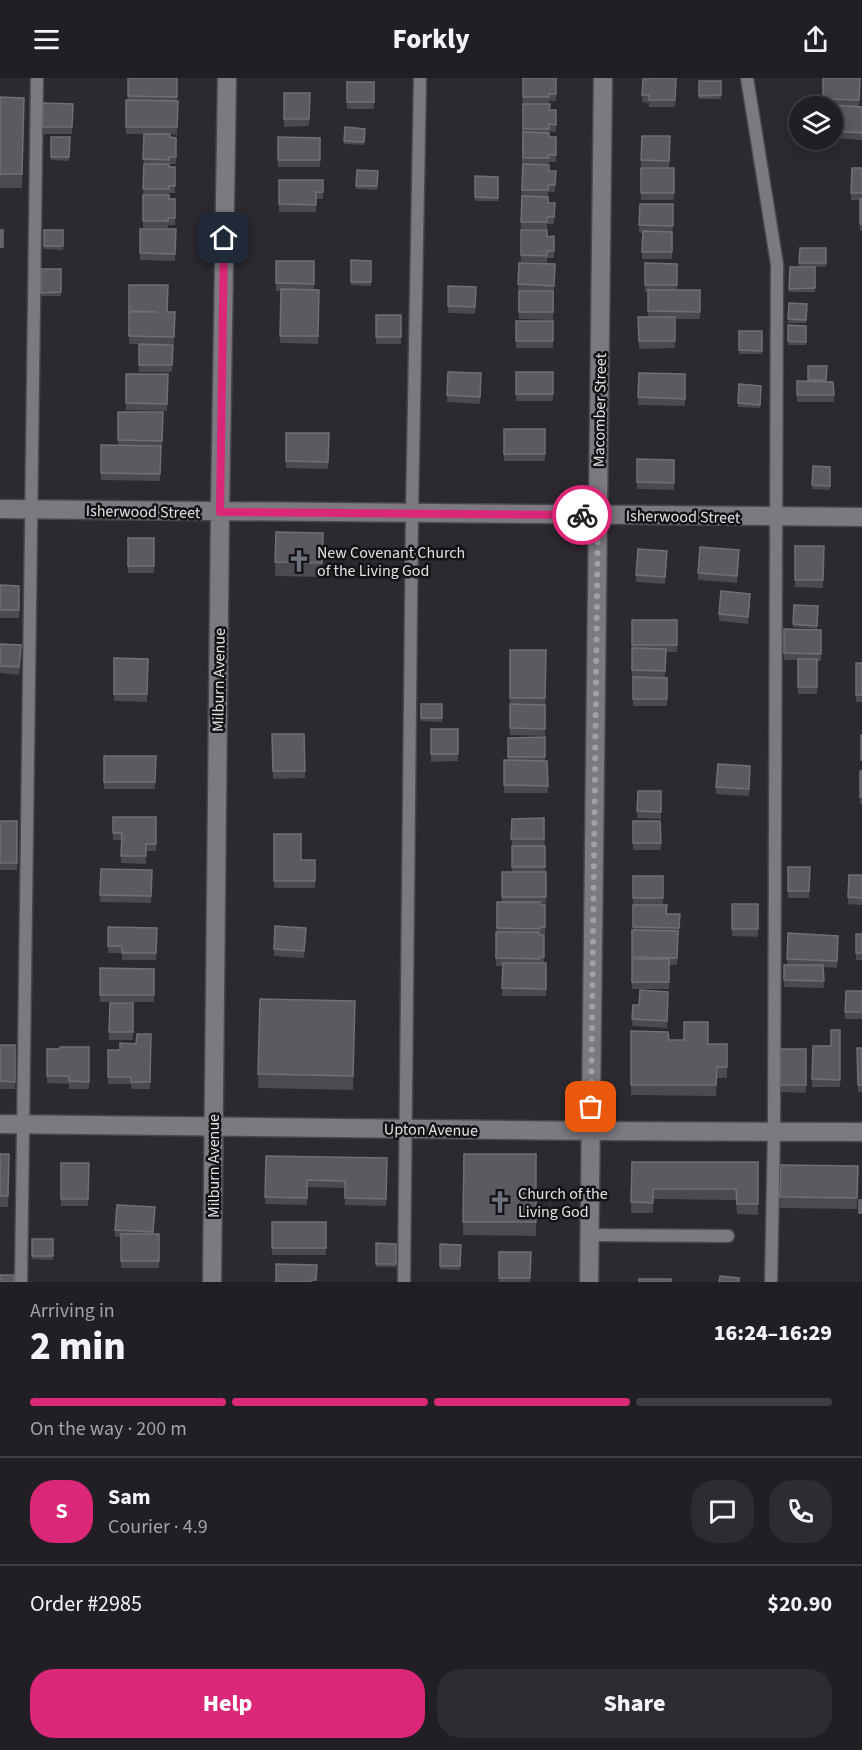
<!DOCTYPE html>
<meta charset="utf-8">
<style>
body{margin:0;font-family:"Source Sans 3",sans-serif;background:#2d2c30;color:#f1f3f6;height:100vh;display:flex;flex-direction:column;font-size:22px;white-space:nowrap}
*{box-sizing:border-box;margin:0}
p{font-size:20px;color:#a2a2a6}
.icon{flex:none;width:33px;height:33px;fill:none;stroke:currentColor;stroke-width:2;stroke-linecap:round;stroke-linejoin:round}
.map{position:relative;height:1204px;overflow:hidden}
.sheet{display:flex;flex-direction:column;background:#211f23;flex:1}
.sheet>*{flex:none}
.buttons{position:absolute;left:789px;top:18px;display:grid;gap:12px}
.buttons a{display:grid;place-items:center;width:54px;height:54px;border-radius:50%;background:#211f23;box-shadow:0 3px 15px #0003,0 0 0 2px #3e3d41;font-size:30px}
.pin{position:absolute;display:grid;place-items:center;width:51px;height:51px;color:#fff;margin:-26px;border-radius:12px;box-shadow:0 3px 9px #0006}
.courier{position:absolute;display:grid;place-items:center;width:60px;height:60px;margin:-30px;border:4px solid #db2777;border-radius:50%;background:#fff;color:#222;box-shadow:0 2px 8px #0007}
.head em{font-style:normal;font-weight:800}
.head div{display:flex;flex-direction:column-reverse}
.head{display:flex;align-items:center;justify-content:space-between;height:102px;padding:0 30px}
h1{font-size:39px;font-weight:800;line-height:45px}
.bar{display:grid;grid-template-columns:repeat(4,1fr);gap:9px 6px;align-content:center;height:72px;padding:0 30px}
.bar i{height:8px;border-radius:4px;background:#3e3d41}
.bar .active{background:#db2777}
.bar p{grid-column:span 4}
.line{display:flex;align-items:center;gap:15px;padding:0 30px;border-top:2px solid #3e3d41}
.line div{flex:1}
.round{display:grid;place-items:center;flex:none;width:63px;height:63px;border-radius:24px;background:#2d2c30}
.primary-button{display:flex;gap:12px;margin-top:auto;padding:12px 30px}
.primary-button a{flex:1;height:69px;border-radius:24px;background:#db2777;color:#fff;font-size:24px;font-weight:800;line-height:69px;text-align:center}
.primary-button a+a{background:#2d2c30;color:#f1f3f6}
header{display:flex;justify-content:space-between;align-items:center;height:78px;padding:0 30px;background:#211f23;font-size:27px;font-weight:800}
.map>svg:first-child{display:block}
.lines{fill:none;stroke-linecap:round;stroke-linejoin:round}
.service-casing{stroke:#4a474c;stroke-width:15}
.minor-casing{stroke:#4a474c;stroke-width:21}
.tertiary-casing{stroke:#4a474c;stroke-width:21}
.service{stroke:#7d7981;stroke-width:12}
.minor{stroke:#7d7981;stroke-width:18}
.tertiary{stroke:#7d7981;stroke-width:18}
.wall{fill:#4c4950}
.building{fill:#5c5960;stroke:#716e75;stroke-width:1.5}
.done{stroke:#a29fa5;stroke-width:6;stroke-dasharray:0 10.8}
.route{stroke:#db2777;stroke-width:8}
.labels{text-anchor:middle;stroke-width:5;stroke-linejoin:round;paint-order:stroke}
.street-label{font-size:16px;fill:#e2dfe4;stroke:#141215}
.poi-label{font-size:16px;fill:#e2dfe4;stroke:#141215;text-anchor:start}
</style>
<header><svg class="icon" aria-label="menu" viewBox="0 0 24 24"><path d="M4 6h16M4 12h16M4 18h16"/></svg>Forkly<svg class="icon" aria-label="share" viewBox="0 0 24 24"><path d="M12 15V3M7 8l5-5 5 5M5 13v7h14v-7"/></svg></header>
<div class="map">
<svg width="862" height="1204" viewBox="0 0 862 1204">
<rect width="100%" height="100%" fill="#2c292f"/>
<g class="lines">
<g class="service-casing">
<path id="service" d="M747 0 777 186 774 1053 771 1204
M590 1157 728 1158
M21 1204 37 0
M404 1204 412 435 420 0"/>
</g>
<g class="minor-casing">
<path id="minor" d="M0 431 862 439
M212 1204 220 434 227 0
M589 1204 603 0"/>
</g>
<g class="tertiary-casing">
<path id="tertiary" d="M0 1046 591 1053 862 1054"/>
</g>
<use href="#service" class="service"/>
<use href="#minor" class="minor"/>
<use href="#tertiary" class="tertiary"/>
</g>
<path class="wall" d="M128 0H177V57L170 56V59L176 60V86H169V89H175V115H169V121H175V147H168V150H143L144 56H126V22H128Z
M523 0H556V23H549V32H556V54L549 53V59H556V84H549V93H556L555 114H548V125H555L554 146H547V151H521Z
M676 0 675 29H649V25L642 24 643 1Z
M823 0H860L859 29H862V62L832 60V28H823Z
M699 3H721V21H699Z
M347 4H374V31H347Z
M284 15H310L309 48 284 49Z
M0 19 24 20 22 110H0Z
M43 25 73 26 72 56H42Z
M345 49 365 51 364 67 344 66Z
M642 58H670L669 90 641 89Z
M51 59H70L69 83 51 82Z
M278 59 320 60V89H278Z
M641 90H674V122H641Z
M852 90H862V153H860V122H851Z
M357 92 378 93 377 112 356 111Z
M475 98 498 99V123H475Z
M279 102H323V121H316V134H279Z
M640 126H673L672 181H642L643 155H639Z
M140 151H176L175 183 140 182Z
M44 152H63V172L44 171Z
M521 152 547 159 554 158V180H547V185L521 184Z
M800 170H826V189L799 188Z
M351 182 371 183V208L351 207Z
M276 183H314V212H319L318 266 280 265 281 213H276Z
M645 185 677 186V212H700V241H675V270L639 271 638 239H648V214H645Z
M555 186 553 242 519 241 518 206Z
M790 189H815V214H789Z
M41 191H61V218H41Z
M476 209 475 236 448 235V228Z
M789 225 807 226 806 245H788Z
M129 233 175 234 174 266H129Z
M376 237H401V266H376Z
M516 243H553V270H516Z
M788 247 806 248V267H788Z
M739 253H762V276H739Z
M139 266 173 267 172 294H139Z
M808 288H827L826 303 833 304 834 324H797V303H808Z
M448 294 481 295 480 326 447 324Z
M516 294H553V323H516Z
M639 295 685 296V328L638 327Z
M126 296H168L167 333 126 332Z
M739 306 761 308 760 330 738 329Z
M118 334H163L162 370H161L160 403 101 402V367H118Z
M504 351H545V383H504Z
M286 355H329L328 391 286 390Z
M637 381 674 382V412L637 411Z
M813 388 830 389V412L812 411Z
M276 454 323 455 322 499 275 498Z
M128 460H154V495H128Z
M795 468H824L823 510 795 509Z
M739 479 737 505 698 502V495Z
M667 480 665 506 636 504V497Z
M0 507 19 508V540H0Z
M750 523 748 546 719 543V536Z
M794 527 818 528 817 551 793 549Z
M632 542H677V574H666L665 600 632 599Z
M784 551 821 552V583H817V616H798V582H784Z
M0 566 21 574 19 597 0 595Z
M546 572 545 658 510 657V620Z
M114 580 148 581 147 624 114 623Z
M856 585H862V624H856Z
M633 599 667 600V628H633Z
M421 626H442V644L421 643Z
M431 651H458V683L431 684Z
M272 656H304L305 700 273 701Z
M545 659V683H547L548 715H504V682H508V660Z
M104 678H156L155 711H104Z
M750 688 749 718 716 716V709Z
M860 693H862V726H860Z
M638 713H661V741L637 740Z
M113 739H156V773H146V786L121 785 122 762H113Z
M544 740 546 826 540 827H545V856L540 857H544V885H546V918H502L503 888H496L497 824H502V794H512V741Z
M0 743H17V792H0Z
M633 743H660L661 772H633Z
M274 756 301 782H315V810H274Z
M788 789H810L809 820H788Z
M101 791 152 792 151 825 100 824Z
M849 797H862V827L848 826Z
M633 798H663V827H633Z
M732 826H758V859L732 858Z
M633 827 667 836H680L679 857H678L677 887H669V911H632V852H633Z
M108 849 157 850 156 882H122V875H108Z
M788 855 838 858 837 890 823 889 824 910 784 909V887H787Z
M856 856H862V882H856Z
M306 857 304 880 274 878V871Z
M100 890 154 891V924H100Z
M846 913H862V941H845Z
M668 914 667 950 632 948 633 927H639Z
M260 921 355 923 353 1012 258 1010Z
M110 925H133V962H109Z
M840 952V1009H812L813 968H831Z
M631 953 669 962 708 966H727V1000H717L716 1018 631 1017Z
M151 956 150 1011H131V1006H108V972H120L136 966Z
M0 967H15V1011H0Z
M89 969V1011H69V1006L47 1005V971Z
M857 970H862V1014H858Z
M780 971H806V1015L780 1014Z
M0 1076H9L8 1129H0Z
M464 1076H536V1158L463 1157Z
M266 1078 387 1080 386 1128 345 1127V1110L307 1109V1127L265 1126Z
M632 1084H758V1137L737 1136 736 1122 653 1121V1135H631Z
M61 1085H89L88 1128H61Z
M781 1087 858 1088 857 1131 780 1130Z
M155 1136 153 1156H159V1190H121V1159H115V1152Z
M272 1144H326V1177H272Z
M32 1161H53V1182L32 1181Z
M376 1165 396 1166V1189H376Z
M440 1166 461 1167 460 1192 440 1191Z
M499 1174H531L530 1204H499Z"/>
<path class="building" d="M128 0H177V19L128 18Z
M523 0H556V16H549V19H523Z
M649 0H676L675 22H649V17H642L643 1H649Z
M823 0H860L859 22 823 21Z
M699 3H721V17L699 18Z
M347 4H374V24H347Z
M284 15H310L309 41H284Z
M0 19 24 20 22 96H0Z
M126 22 178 23 177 49H126Z
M43 25 73 26 72 49H42Z
M523 26H550L549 32H556V47L549 46V51H523Z
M832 27 862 29V55L832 53Z
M345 49 365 51 364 64 344 63Z
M523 54 549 55V59H556V77H548L549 80H523Z
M144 56H170V59L176 60V79H169V82L143 81Z
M642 58H670L669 83 641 82Z
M51 59H70L69 79H51Z
M278 59 320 60V82H278Z
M144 86H169V89H175V108H168L169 111H143Z
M523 86 549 87V93H556L555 107H548V112H522Z
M641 90H674V115H641Z
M852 90H862V115H851Z
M357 92 378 93 377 108H356Z
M475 98 498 99V120L475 119Z
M279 102H323V114H316V127L279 126Z
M143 117H169V121H175V140H168V143H143Z
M522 118 548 119V125H555L554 139H547V144H521Z
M860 121H862V146H860Z
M640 126H673V148L639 147Z
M140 151H176L175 176 140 175Z
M0 152H3V169H0Z
M44 152H63V168H44Z
M521 152H547V159L554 158V173H547V178L521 177Z
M643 153 672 154V174H642Z
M800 170H826V185H799Z
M351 182 371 183V204H351Z
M276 183H314V206L276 205Z
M519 185 555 186 554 208 518 206Z
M645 185 677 186V207H645Z
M790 189H815V210L789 211Z
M41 191H61V214L41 215Z
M129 207H168L167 234H175L174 259 129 258V234H157L129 233Z
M448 208 476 209 475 229 448 228Z
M281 211 319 212 318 258H280Z
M648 212H700V234L648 233Z
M519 213H553V234H519Z
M789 225 807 226 806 242 788 241Z
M376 237H401V259H376Z
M638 239H675V263H639Z
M516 243H553V263H516Z
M788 247 806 248V264L788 263Z
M739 253H762V273L739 272Z
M139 266 173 267 172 287H139Z
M808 288H827L826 302H808Z
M448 294 481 295 480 319 447 317Z
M516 294H553V316H516Z
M639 295 685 296V321L638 319Z
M126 296H168L167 326 126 325Z
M797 303 833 304 834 317H797Z
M739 306 761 308 760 327 738 325Z
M118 334H163L162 363 118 362Z
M504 351H545V376H504Z
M286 355H329L328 384 286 383Z
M101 367 161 368 160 396 101 395Z
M637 381 674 382V405L637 404Z
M813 388 830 389V408L812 407Z
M276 454 323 455 322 485 275 484Z
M128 460H154V488H128Z
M795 468H824L823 502H795Z
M700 469 739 472 737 498 698 495Z
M638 471 667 473 665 499 636 497Z
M0 507 19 508V532H0Z
M721 513 750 516 748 539 719 536Z
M794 527 818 528 817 548 793 546Z
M632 542H677V567H632Z
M784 551 821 552V576L784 575Z
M0 566 21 567 19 589 0 588Z
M632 570 666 571 665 593 632 592Z
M510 572H546L545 620H510Z
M114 580 148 581 147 616H114Z
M798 581H817V609H798Z
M856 585H862V617H856Z
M633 599 667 600V621H633Z
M421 626H442V640H421Z
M510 626 545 627V651L510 650Z
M431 651H458V676H431Z
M272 656H304L305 693H273Z
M861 657H862V682H861Z
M545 659V679H508V660Z
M104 678H156L155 704H104Z
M504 682 547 683 548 708 504 707Z
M718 686 750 688 749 711 716 709Z
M860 693H862V719H860Z
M638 713H661V734L637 733Z
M113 739H156V766H146V778H121L122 755H113Z
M544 740V761H511L512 741Z
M0 743H17V785H0Z
M633 743H660L661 765H633Z
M274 756H301V782H315V803H274Z
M512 768H545V789H512Z
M788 789H810L809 813H788Z
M101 791 152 792 151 818 100 817Z
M502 794H546V819H502Z
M849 797H862V820L848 819Z
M633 798H663V820H633Z
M497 824H540V827H545V849H540V851L497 850Z
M732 826H758V851H732Z
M633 827H667L666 836H680L679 850 633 849Z
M275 848 306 850 304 873 274 871Z
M108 849 157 850 156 875H122V868H108Z
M632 852 678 853 677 880 632 879Z
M496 854H539V857H544V879H539V881L496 880Z
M788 855 838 858 837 883 787 881Z
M856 856H862V875H856Z
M632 881H669V904H632Z
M503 885H546V911L502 910Z
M784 887H823L824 903 784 902Z
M100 890 154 891V917H100Z
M640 912 668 914 667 943 632 941 633 927H639Z
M846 913H862V934H845Z
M260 921 355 923 353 998 258 996Z
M110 925H133V954H109Z
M684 944H708V966H727V989H717L716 1007H631V953L668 954 669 962H684Z
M831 952H840V1002L812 1001 813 968H831Z
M137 956H151L150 1004H131V999H108V972H120V965L136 966Z
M0 967H15V1004L0 1003Z
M60 969H89V1004L69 1003V998H47V971H60Z
M857 970H862V1007H858Z
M780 971H806V1007H780Z
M0 1076H9L8 1118H0Z
M464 1076H536V1144H463Z
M266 1078 387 1080 386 1121 345 1120V1103L307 1102V1120L265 1119Z
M632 1084H758V1126H737L736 1111H653V1125L631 1124Z
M61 1085H89L88 1121H61Z
M781 1087 858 1088 857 1120 780 1119Z
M859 1122H862V1135H859Z
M117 1127 155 1129 153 1154 115 1152Z
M272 1144H326V1170H272Z
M121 1156H159V1183H121Z
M32 1161H53V1178H32Z
M376 1165 396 1166V1186H376Z
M440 1166 461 1167 460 1188H440Z
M499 1174H531L530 1200H499Z
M276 1186 317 1187 316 1202H311V1204H276Z
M0 1197H14V1204H0Z
M720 1198 739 1200V1204H719Z
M639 1201H671V1204H639Z"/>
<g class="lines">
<path class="done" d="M582 437H598L591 1029"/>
<path class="route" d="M224 160 220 434 582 437"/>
</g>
<defs>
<g id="church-bare" transform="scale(1.8)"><path d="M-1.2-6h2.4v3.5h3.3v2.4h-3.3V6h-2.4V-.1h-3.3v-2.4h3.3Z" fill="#6b7280" stroke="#141215" stroke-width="2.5" paint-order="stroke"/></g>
</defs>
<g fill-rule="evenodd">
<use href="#church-bare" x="299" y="483"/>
<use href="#church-bare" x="500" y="1124"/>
</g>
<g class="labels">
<g class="street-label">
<text transform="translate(599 332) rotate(-89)" y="6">Macomber Street</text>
<text transform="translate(143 433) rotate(1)" y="6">Isherwood Street</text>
<text transform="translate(683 438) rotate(1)" y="6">Isherwood Street</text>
<text transform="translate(218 602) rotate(-89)" y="6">Milburn Avenue</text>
<text transform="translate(431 1051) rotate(1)" y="6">Upton Avenue</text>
<text transform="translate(213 1088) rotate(-90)" y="6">Milburn Avenue</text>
</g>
<g class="poi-label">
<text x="317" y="480">New Covenant Church<tspan x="317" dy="18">of the Living God</tspan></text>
<text x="518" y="1121">Church of the<tspan x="518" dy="18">Living God</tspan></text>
</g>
</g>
</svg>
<div class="buttons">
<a><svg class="icon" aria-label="layers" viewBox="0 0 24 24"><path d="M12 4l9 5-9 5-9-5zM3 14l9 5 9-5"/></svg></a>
</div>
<div class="pin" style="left:591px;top:1029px;background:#ea580c"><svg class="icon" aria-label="bag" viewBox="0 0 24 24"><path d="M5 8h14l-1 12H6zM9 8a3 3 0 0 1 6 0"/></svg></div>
<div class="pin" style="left:224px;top:160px;background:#1f2937"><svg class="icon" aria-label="home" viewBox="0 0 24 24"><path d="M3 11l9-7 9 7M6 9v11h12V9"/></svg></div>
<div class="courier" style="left:582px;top:437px"><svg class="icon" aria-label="bike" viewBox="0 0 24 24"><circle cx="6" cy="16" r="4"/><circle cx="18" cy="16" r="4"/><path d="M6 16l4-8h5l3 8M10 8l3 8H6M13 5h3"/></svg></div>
</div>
<section class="sheet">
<div class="head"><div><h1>2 min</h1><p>Arriving in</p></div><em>16:24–16:29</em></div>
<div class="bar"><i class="active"></i><i class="active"></i><i class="active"></i><i></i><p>On the way · 200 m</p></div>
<div class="line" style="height:108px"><b class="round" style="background:#db2777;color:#fff">S</b><div><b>Sam</b><p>Courier · 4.9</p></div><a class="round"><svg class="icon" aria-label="chat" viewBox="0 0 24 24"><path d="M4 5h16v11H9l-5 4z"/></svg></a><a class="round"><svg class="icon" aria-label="phone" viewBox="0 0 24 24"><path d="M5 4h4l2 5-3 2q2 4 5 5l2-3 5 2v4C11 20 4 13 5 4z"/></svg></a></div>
<div class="line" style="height:78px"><div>Order #2985</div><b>$20.90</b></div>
<div class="primary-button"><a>Help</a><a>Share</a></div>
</section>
